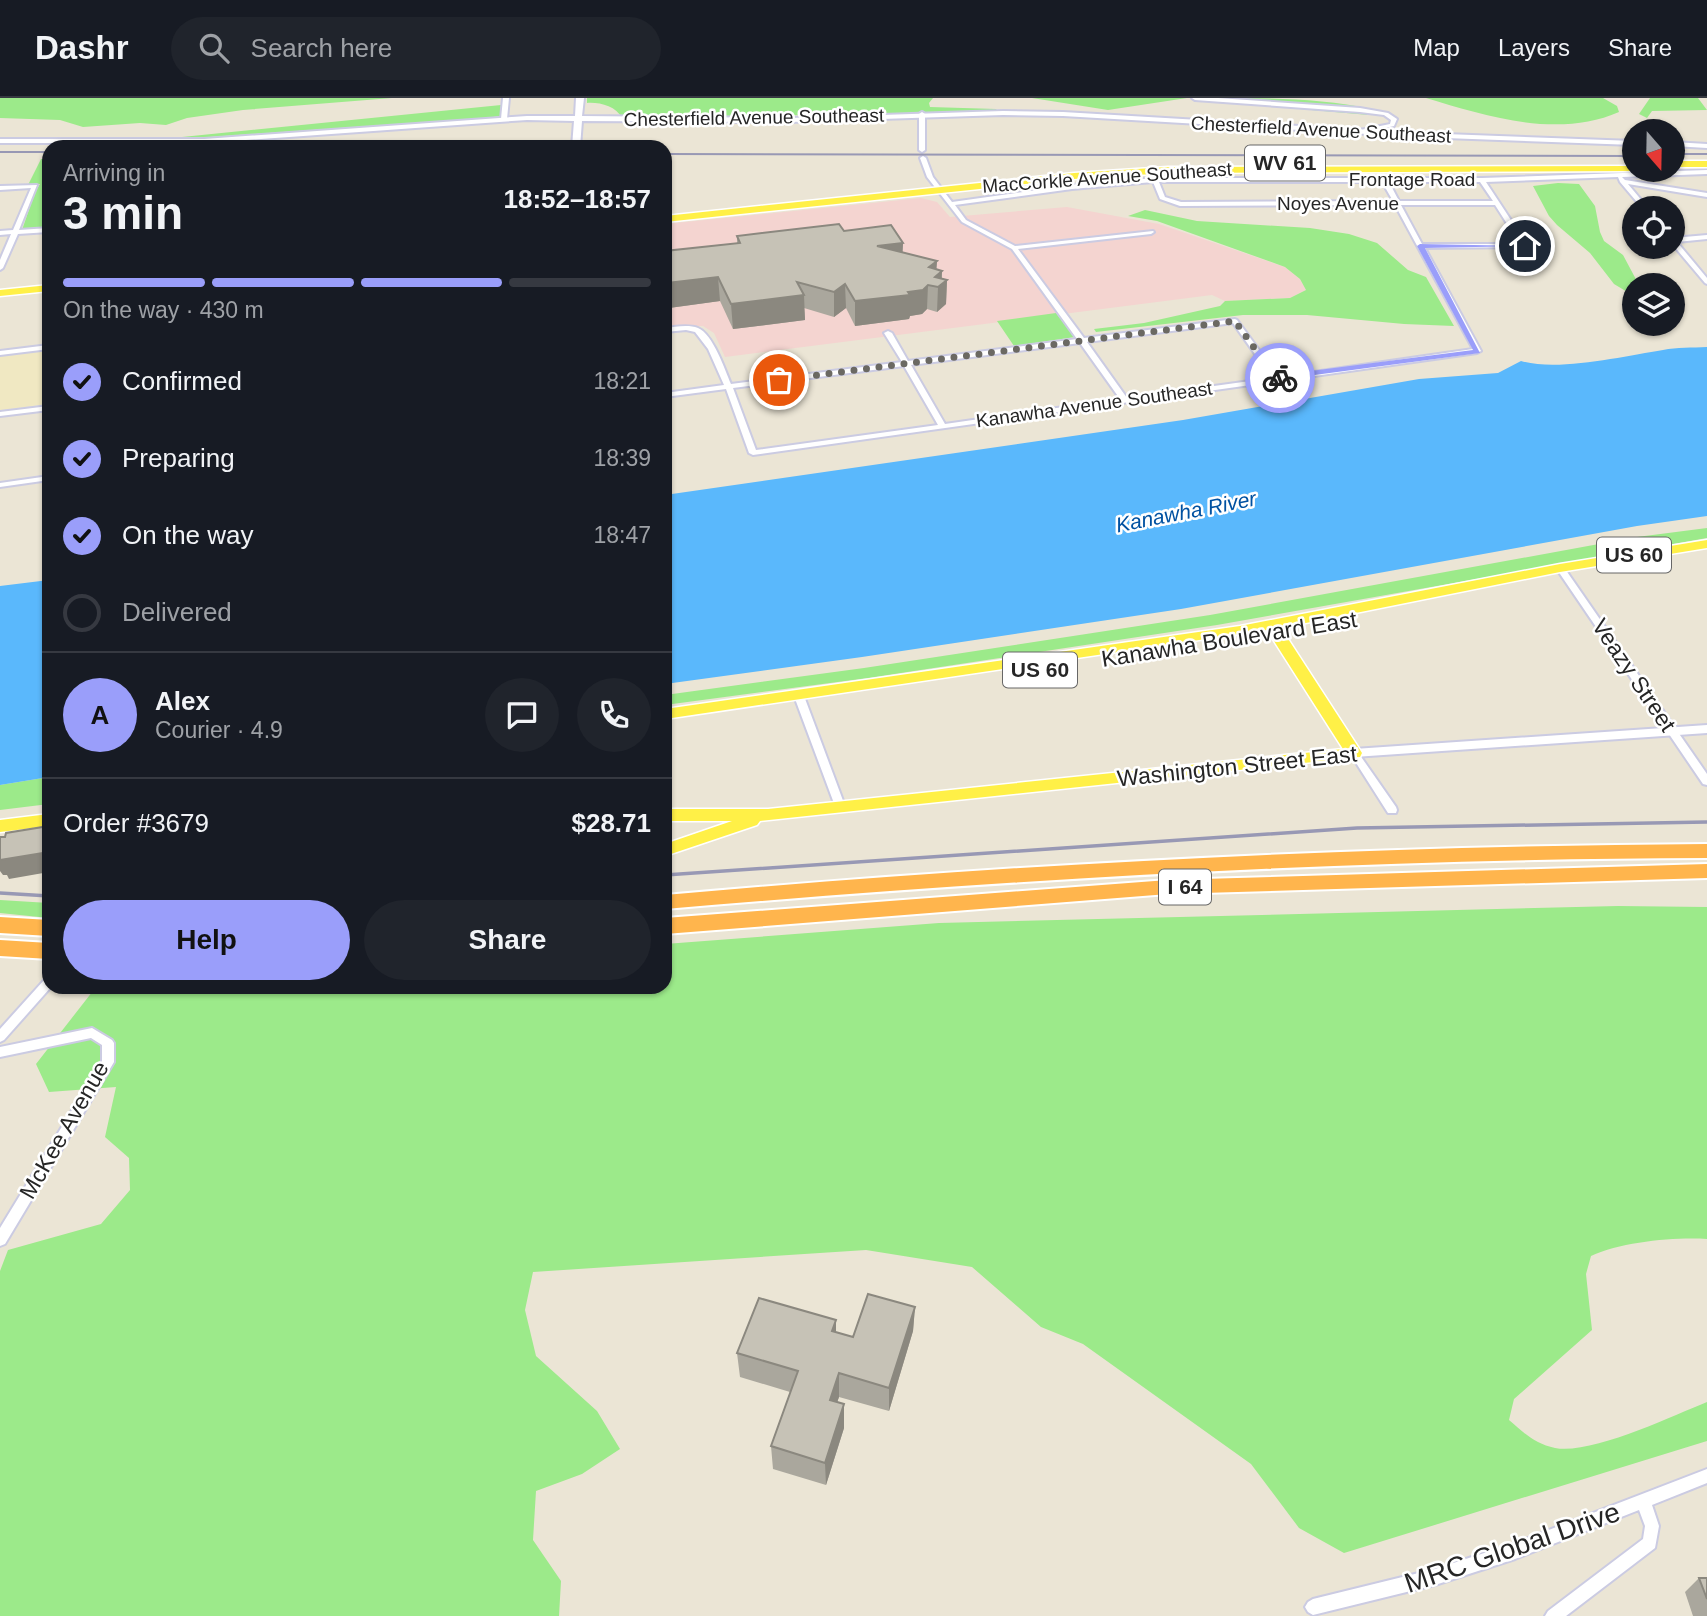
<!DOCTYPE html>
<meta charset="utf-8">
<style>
body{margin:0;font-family:Helvetica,sans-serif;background:#20242c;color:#f1f3f6;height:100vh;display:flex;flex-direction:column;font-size:26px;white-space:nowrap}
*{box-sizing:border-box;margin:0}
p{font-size:23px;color:#9ea1a6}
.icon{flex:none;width:38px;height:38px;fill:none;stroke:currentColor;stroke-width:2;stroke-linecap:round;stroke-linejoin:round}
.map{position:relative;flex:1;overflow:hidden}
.side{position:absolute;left:42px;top:42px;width:630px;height:854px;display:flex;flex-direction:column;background:#171b24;border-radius:21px;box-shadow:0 2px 5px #0004}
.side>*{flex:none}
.needle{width:46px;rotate:160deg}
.controls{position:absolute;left:1622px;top:21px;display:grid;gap:14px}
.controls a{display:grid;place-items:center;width:63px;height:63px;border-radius:50%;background:#171b24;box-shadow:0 2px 5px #0004;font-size:35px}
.pin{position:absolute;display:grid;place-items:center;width:60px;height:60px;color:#fff;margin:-30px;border:4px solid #fff;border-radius:50%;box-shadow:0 2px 7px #0007}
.courier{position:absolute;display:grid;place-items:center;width:70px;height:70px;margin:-35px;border:5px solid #9a9efa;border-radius:50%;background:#fff;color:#222;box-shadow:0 2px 9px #0007}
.overview em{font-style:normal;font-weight:700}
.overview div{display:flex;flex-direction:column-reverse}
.overview{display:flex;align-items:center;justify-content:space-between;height:119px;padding:0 21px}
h1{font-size:46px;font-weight:700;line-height:52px}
.bar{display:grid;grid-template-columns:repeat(4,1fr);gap:10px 7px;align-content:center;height:84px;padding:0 21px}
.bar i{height:9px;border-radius:5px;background:#363941}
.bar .current{background:#9a9efa}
.bar p{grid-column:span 4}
.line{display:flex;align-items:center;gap:18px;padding:0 21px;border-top:2px solid #363941}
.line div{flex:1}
.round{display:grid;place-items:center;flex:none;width:74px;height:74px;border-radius:37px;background:#20242c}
ol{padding:0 21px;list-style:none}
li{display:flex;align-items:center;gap:21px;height:77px}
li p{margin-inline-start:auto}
li .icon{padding:7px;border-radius:50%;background:#9a9efa;color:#111;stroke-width:4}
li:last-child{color:#9ea1a6}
li i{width:38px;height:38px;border:4px solid #363941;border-radius:50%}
.button{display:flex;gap:14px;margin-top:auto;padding:14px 21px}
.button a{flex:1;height:80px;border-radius:42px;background:#9a9efa;color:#111;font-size:28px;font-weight:700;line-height:80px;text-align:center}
.button a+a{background:#20242c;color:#f1f3f6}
header{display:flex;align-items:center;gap:42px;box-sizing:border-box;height:98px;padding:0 35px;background:#171b24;border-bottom:2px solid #363941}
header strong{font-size:33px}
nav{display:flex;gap:38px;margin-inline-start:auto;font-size:24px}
.search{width:490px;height:63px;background:#20242c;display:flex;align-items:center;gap:18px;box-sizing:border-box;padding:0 24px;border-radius:38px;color:#9ea1a6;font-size:26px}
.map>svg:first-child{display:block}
.education{fill:#f0e8c2}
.medical{fill:#f4d4d0}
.green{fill:#9cea8a}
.water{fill:#5ab8fc}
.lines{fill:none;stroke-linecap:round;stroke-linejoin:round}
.minor-casing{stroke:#cbcbe2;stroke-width:4}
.tertiary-casing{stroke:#cbcbe2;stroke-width:4}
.primary-casing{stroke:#fff;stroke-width:3}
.motorway-casing{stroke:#fff;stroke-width:4}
.minor{fill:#fff;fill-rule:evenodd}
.tertiary{fill:#fff;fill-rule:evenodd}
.primary{fill:#fff047;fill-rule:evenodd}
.motorway{fill:#ffb54d;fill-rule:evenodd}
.rail-far1{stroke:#9898b4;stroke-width:2}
.rail{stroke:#9898b4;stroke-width:3.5}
.wall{fill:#aaa79d}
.shaded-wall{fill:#8b887f}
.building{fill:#c6c2b6;stroke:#8b887f;stroke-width:2}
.route{fill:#9a9efa}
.done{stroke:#6b6963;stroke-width:7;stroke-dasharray:0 12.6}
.labels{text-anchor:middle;stroke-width:5;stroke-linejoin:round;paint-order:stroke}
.far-street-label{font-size:19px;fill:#262626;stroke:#fff}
.shield{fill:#fff;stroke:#676767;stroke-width:2}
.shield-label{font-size:21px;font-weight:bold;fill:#262626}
.far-water-label{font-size:21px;font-style:italic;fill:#0051a1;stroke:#fff}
.street-label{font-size:23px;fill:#262626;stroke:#fff}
.near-street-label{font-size:28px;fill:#262626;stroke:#fff}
</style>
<header>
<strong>Dashr</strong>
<div class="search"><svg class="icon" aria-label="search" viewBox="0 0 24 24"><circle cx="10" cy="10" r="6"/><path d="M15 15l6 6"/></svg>Search here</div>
<nav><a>Map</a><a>Layers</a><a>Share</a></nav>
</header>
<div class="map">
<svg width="1707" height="1518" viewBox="0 0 1707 1518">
<rect width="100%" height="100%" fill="#ebe5d5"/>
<path class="education" d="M49 252V306L0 312V258Z"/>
<path class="medical" d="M921 100 937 104 950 119 1067 109 1159 126 1285 169 1300 181 1306 192 1290 200 1225 203 1212 197 725 259 714 235 703 228H665V126Z"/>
<path class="green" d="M0 0H392L243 12 187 20 166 27 140 25 83 29 60 22 0 20Z
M587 0H933L929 5 930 9 996 11 998 14 622 20C616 8 599 4 587 5Z
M1032 0H1187L1108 12Z
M1215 0C1266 0 1322 0 1371 11L1369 17 1277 9Z
M1426 0H1603L1617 8 1619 14C1558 41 1486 18 1426 0Z
M1650 0H1698L1707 12 1652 13 1647 20 1639 16Z
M501 7 500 18 486 20 181 41 182 39Z
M41 61H49V129L22 132 35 94 40 86 28 87Z
M1558 85 1579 86 1595 108 1600 134 1604 143 1623 157 1639 187H1634V198L1614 186 1590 155 1557 127 1549 118 1533 88Z
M1145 112 1197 123 1310 130 1349 136 1377 145 1408 172 1426 179 1454 228 1404 226 1307 217H1243L1096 234 1094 231 1144 225 1220 208 1225 203 1290 200 1306 192 1300 181 1285 169 1157 123 1128 118Z
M1056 215 1075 239 1014 248 997 223Z
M1707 430V440L1217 527 868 580 665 607V597L864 570 1210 517 1637 439Z
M49 679V706L0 712V687Z
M0 802 49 805V820L0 815Z
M1618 808 1707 809V1141C1673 1139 1622 1144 1591 1158L1586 1176 1592 1232 1514 1301 1509 1322C1524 1335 1535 1346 1555 1350 1591 1357 1672 1318 1707 1304V1343L1344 1455 1299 1430 1251 1366 1083 1246 1041 1229 972 1169 866 1152 533 1174 525 1212 536 1258 597 1313 620 1351 582 1376 536 1393 533 1442 561 1483 559 1518H0V1173L8 1152 101 1126 130 1092 129 1060 105 1039 116 989 49 994 36 966 96 889H665V846L939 825Z"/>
<path class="water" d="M1707 249V418L1637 428 1181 511 862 559 665 586V397L1183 322 1419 281 1498 275 1521 263C1558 274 1624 258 1663 252 1677 249 1692 250 1707 249Z
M49 482V679L0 687V488Z"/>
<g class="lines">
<g class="minor-casing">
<path id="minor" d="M503 0H509L507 21 504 23 501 21Z
M1192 0H1218L1360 10 1388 15 1397 21 1394 28 1358 36 1355 34 1356 33 1390 26 1391 22 1384 17 1360 14 1195 2Z
M922 14 925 16V52L922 54 919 52V16Z
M923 58 926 60 933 79 952 104 1072 87 1155 80H1482L1707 72V76L1622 79 1625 82 1707 95V99L1628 86 1648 110H1642L1620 84 1618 79 1486 84 1528 148 1527 149 1425 150 1481 253 1477 255 753 357 749 355 726 291 665 299V295L724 287 708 251 695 234 686 232 665 234V230C675 229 688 226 698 230 713 236 725 272 731 286L902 264 884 235 888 233 892 235 908 263 1077 241 1012 151 962 124 927 79 920 60ZM1153 84 1160 101 1180 108 1395 107 1473 251 1279 279 1237 222 1235 221 1084 240 1018 151 1151 136 1154 134 1153 133 1015 148 966 122 955 107 1072 91ZM1159 84H1382L1393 103 1181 104 1165 99ZM1389 84H1480L1493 103H1399ZM1401 107H1495L1520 146H1422ZM1233 225 1272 280 1127 300 1087 244ZM1080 245 1120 301 945 326 911 267ZM904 268 938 327 756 352 733 290Z
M37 87 19 132 49 130V134L18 136 3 170 0 172V162L11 136 0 137V133L13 132 31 90 0 92V88Z
M1707 137V141L1677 144 1707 180V186L1705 185 1673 147V140Z
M49 247V251L0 257V253Z
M49 308V312L0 318V314Z
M49 378V382L0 389V385Z
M1560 467 1563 468 1707 676V687L1703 686 1556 470Z
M799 595 804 598 845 708 844 711H836L835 708 794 598Z
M1354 652 1357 653 1396 709 1397 712 1396 715H1388L1351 657 1349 655 1351 653Z
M49 880V889H51L4 942 0 944V931L45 881Z
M92 930 112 942 114 945V964L5 1146 0 1148V1130L102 963V947L91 940 0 959V949Z
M1707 1371V1385L1652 1407 1659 1428 1655 1450 1566 1518H1545L1548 1513 1643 1441 1645 1428 1639 1412 1515 1461 1435 1487 1313 1517 1308 1514 1305 1509 1308 1504 1313 1501 1435 1471 1515 1445Z"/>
</g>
<g class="tertiary-casing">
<path id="tertiary" d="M576 0H584L582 18 790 20 1003 13 1063 14 1418 35 1634 43V47L1418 39 1063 18 1003 17 790 24 582 23 580 49H572L574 23 527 22 204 45H0V41H204L527 18H575Z
M1673 44 1707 46V50L1673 48Z
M1707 627V635L1354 659 1347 655 1354 651Z"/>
</g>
<g class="primary-casing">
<path id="primary" d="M1673 63H1707V69H1673Z
M1634 68 1638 73 1168 75 1074 81 665 124V118L1074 75 1168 69Z
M49 187V193L0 198V192Z
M1707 442V450L1560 474 1281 530 1362 655 1360 659 760 723 757 727 665 758V746L732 723H665V711H768L1343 651 1267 532 665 621V611L1240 528 1560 466Z
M49 716V728L0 734V722Z"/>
</g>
<g class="motorway-casing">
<path id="motorway" d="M1707 746V760C1359 761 1012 781 665 811V797C1012 766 1359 748 1707 746Z
M1707 766V780L1168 796 665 836V820L1168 782Z
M0 819 49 822V838L0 835Z
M0 842 49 845V861L0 858Z"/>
</g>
<use href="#minor" class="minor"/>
<use href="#tertiary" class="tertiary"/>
<use href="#primary" class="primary"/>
<use href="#motorway" class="motorway"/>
<path class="rail-far1" d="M0 54H49
M665 56 1634 58
M1673 56H1707"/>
<path class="rail" d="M665 777 1357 730 1707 724
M0 795 49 798"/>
</g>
<path class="wall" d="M844 133 903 145 902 154 937 163 936 171 942 173V180L947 182 946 206 937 214 927 211 922 216 910 218 909 221 855 228 846 210 834 219 804 210 805 222 733 231 720 203 669 210 665 199V153L737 145V138Z
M915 1209 913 1233 889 1313 839 1299 837 1304 844 1330 826 1387 773 1371 771 1348 790 1294 740 1279 737 1255 836 1234 853 1239Z
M1699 1480H1707V1518H1693L1685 1494Z"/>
<path class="shaded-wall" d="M903 145 902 169 877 148Z
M937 163 936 178 942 173 941 186 947 182 946 206 937 214 938 189 928 187 927 211 922 216 910 218 909 221 855 228V203L908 194 929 169Z
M718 179 720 203 669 210 667 185Z
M845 186 846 210 834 219V194Z
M804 197 805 222 733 231 731 206Z
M49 754V774L9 781 7 777H3L0 773V758Z
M915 1209 913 1233 889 1313V1290Z
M836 1222V1247L832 1233Z
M839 1275V1299L830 1325V1302Z
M844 1306V1330L826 1387 825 1365Z"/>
<path class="building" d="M839 126 844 133 891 127 903 145 877 148 937 163 929 169 942 173 935 179 947 182 938 189 928 187 923 192 908 194 910 197 855 203 845 186 834 194 797 184 804 197 731 206 718 179 667 185 665 180V153L740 145 737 138Z
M49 728V754L0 762V739H5L6 735Z
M868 1196 915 1209 889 1290 839 1275 830 1302 844 1306 825 1365 771 1348 798 1273 737 1255 759 1200 836 1222 832 1233 853 1239Z
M1699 1480H1707V1501Z"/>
<path class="route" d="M1420 146 1528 148 1425 150 1480 255 1277 282 1280 277 1473 252 1417 148Z"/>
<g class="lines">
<path class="done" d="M779 282 1235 223 1276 280H1280"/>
</g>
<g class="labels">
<g class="far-street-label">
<text transform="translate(754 19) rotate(-1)" y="7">Chesterfield Avenue Southeast</text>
<text transform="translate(1321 31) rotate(3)" y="7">Chesterfield Avenue Southeast</text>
<text transform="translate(1107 79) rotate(-4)" y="7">MacCorkle Avenue Southeast</text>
<text x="1412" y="88">Frontage Road</text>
<text x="1338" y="112">Noyes Avenue</text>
<text transform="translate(1094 306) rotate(-8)" y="7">Kanawha Avenue Southeast</text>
</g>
<g class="shield">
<rect x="1245" y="47.5" width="80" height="35" rx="5"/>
<rect x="1597" y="439.5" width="74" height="35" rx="5"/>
<rect x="1003" y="554.5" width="74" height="35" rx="5"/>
<rect x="1159" y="771.5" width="52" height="35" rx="5"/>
</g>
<g class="shield-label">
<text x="1285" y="72">WV 61</text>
<text x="1634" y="464">US 60</text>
<text x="1040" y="579">US 60</text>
<text x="1185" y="796">I 64</text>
</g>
<g class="far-water-label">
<text transform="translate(1186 414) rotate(-11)" y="7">Kanawha River</text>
</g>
<g class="street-label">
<text transform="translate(1229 541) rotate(-9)" y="8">Kanawha Boulevard East</text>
<text transform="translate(1634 577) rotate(56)" y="8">Veazy Street</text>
<text transform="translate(1237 668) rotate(-6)" y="8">Washington Street East</text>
<text transform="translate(64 1032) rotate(-60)" y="8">McKee Avenue</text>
</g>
<g class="near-street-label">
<text transform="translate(1512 1449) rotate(-19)" y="10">MRC Global Drive</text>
</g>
</g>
</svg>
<div class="controls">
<a><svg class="needle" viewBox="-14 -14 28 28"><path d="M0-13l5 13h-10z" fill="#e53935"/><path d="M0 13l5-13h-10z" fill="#9ea1a6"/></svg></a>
<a><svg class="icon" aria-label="locate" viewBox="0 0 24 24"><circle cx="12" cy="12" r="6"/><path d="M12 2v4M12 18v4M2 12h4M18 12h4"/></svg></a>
<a><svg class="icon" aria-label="layers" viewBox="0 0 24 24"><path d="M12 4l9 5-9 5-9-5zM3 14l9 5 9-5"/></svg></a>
</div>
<div class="pin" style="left:779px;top:282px;background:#ea580c"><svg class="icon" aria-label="bag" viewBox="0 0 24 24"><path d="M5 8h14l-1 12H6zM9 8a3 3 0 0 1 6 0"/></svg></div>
<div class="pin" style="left:1525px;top:148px;background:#1f2937"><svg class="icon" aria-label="home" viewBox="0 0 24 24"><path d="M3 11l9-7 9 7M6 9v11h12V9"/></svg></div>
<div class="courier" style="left:1280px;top:280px"><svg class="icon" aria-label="bike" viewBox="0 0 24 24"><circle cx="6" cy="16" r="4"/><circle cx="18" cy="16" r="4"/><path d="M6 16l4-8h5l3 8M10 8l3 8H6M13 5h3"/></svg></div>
<section class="side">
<div class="overview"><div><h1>3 min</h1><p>Arriving in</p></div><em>18:52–18:57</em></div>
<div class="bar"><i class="current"></i><i class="current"></i><i class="current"></i><i></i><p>On the way · 430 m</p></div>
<ol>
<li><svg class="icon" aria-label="check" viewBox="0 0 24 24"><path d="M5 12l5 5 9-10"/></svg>Confirmed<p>18:21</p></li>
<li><svg class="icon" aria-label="check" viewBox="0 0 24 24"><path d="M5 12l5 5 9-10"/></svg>Preparing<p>18:39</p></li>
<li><svg class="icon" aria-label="check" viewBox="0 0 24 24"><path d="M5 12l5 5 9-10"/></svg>On the way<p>18:47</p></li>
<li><i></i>Delivered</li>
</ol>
<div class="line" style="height:126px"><b class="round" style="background:#9a9efa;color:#111">A</b><div><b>Alex</b><p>Courier · 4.9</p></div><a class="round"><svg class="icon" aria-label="chat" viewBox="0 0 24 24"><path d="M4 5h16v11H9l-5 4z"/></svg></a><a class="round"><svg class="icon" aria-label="phone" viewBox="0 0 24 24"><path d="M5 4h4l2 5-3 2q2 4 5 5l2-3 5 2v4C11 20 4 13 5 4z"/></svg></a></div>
<div class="line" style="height:91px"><div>Order #3679</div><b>$28.71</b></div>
<div class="button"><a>Help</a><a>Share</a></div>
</section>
</div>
